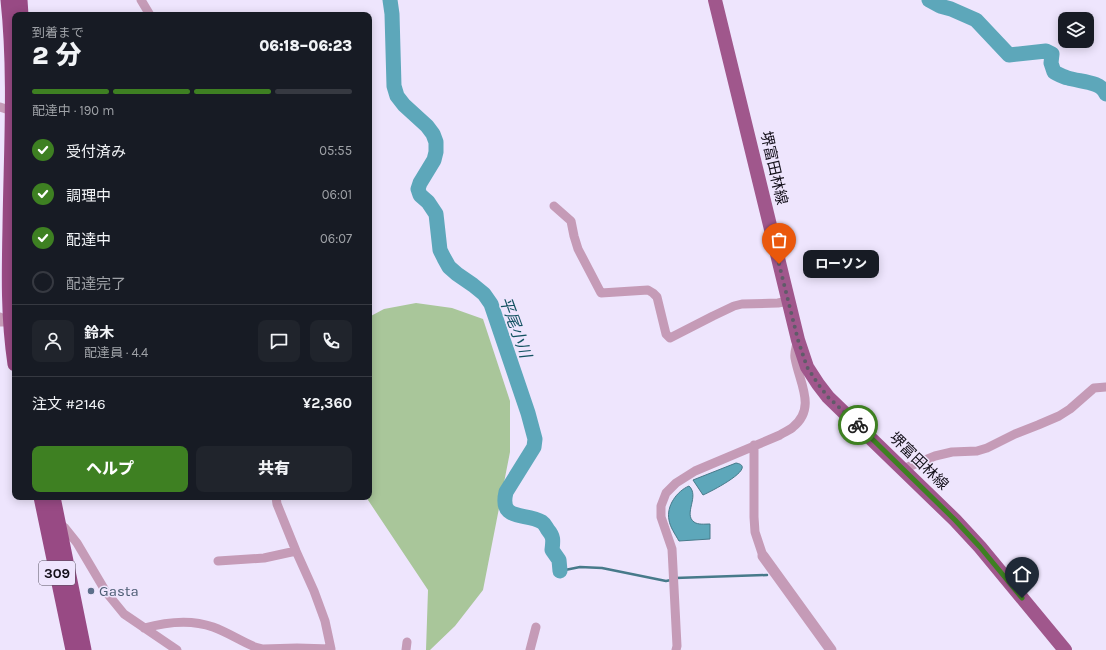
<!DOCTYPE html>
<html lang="ja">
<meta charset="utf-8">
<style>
body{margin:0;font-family:Karla,"Noto Sans JP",sans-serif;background:#20242c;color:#f1f3f6;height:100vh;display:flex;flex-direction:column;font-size:15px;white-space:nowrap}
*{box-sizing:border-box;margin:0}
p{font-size:13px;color:#9ea1a6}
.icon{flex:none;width:22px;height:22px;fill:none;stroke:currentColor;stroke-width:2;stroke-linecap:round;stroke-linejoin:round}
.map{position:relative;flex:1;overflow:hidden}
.panel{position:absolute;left:12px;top:12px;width:360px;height:488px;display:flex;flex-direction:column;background:#171b24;border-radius:8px;box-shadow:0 2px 10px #0003}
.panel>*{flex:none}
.buttons{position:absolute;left:1058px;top:12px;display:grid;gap:8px}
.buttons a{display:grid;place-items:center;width:36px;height:36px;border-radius:8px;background:#171b24;box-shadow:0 2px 10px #0003;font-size:20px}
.pin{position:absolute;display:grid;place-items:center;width:34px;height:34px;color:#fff;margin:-41px -17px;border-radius:50% 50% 50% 0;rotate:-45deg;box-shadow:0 0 4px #0007}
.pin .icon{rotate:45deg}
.courier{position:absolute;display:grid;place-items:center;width:40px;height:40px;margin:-20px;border:3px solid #3e8022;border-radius:50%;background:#fff;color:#222;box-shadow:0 1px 5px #0007}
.bubble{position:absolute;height:28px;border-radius:8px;background:#171b24;box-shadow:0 2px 10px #0003;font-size:13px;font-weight:800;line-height:28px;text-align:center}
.summary em{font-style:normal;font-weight:800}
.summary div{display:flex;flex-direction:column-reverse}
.summary{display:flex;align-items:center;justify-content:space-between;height:68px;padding:0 20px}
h1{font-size:26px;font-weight:800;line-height:30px}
.bar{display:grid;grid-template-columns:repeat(4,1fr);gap:6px 4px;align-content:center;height:48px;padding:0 20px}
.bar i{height:5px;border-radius:3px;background:#363941}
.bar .selected{background:#3e8022}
.bar p{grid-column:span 4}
.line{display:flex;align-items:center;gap:10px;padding:0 20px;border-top:1px solid #363941}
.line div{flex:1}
.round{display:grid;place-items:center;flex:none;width:42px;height:42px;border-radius:8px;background:#20242c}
ol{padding:0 20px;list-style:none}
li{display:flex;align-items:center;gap:12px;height:44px}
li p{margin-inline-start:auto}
li .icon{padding:4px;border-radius:50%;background:#3e8022;color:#fff;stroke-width:4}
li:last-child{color:#9ea1a6}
li i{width:22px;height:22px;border:2px solid #363941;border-radius:50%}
.action{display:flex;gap:8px;margin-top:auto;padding:8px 20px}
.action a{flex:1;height:46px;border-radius:8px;background:#3e8022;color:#fff;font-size:16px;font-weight:800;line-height:46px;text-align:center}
.action a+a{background:#20242c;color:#f1f3f6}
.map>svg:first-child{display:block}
.green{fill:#a9c69a}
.water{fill:#5da7ba;stroke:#477a8a}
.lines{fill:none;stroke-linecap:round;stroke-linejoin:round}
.stream{stroke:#477a8a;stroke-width:2.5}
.river{stroke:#5da7ba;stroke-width:15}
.minor{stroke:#c59bb7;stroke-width:9}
.tertiary{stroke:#c59bb7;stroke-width:11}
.primary{stroke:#a0578c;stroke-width:14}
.trunk{stroke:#984a84;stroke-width:15}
.done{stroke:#605b69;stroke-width:4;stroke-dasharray:0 7.2}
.route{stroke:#3e8022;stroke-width:5}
.service-dot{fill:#5c6f8a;stroke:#eee5fd;stroke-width:1.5}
.labels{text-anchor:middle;stroke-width:3;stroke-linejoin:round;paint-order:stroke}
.shield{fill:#eee5fd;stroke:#55505e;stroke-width:1}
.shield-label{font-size:14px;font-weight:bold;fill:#14101a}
.street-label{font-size:15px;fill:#14101a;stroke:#eee5fd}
.service-label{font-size:15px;fill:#4e5e75;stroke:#eee5fd;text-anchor:start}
.water-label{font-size:16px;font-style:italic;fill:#135261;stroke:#eee5fd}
</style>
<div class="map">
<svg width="1106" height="650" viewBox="0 0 1106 650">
<rect width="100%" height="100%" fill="#eee5fd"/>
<path class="green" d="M416 303 452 308 483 319 510 401V452L483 590 455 626 430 650H426L428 590 366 497H369V317L384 309Z"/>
<path class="water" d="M736 463C760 467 708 493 703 495L693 480Z
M689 486C700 496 683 514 694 522 698 525 705 524 710 524V539L679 541C675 534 670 527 669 520 666 506 677 491 689 486Z"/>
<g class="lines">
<path class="stream" d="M560 571 580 567 602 568 666 581 671 580
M675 578 767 575"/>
<path class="river" d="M390 0 392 14 394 86 397 96 404 105 427 126 433 134 436 142V152L434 160 420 183 418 189 420 195 428 202 436 214 440 250 444 258 449 267 457 274 473 285 484 294 491 304 528 413 535 439 534 447 506 492C499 522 525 512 542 522 545 524 546 527 548 530 554 537 553 541 552 550L559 560 560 571
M929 0 940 6 951 9 976 20 1009 55 1046 51 1052 54 1051 63 1054 72C1058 74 1063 77 1068 78 1080 82 1101 81 1106 94"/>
<path class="minor" d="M141 0 150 15
M0 107 12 111
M554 206 571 221 574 236 578 249 601 293 648 290 653 293 657 297 666 334 670 338 713 316 734 306 742 304 778 303 788 301
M0 317 1 322H15
M754 445V517L755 532 763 556
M903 469 935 456 952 452 977 451 987 448 1015 434 1038 425 1059 416 1070 409 1094 388 1106 387
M59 523 65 528 77 543 106 592 124 614 177 650
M218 561 264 558 296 551
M144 628C166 622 191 619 213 627 227 632 241 641 255 647L263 649 297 648 331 649 325 621 314 591 296 551 277 504 276 497
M406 650 407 642
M530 650 536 627
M676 650 677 646 672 549 661 517V506L666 493 676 483 695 471 780 435C784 432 790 430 793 427 817 408 799 382 795 358 794 353 796 348 797 343"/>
<path class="tertiary" d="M763 556 831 650"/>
<path class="primary" d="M715 0 798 340 807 367 818 384 828 397 955 520 980 547 1065 650"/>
<path class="trunk" d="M8 0C16 75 11 152 10 227 9 273 8 318 15 364
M20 0 21 15
M41 497 73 650
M53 497 84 650"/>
</g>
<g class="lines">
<path class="done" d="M779 264 798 340 807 367 818 384 828 397 858 425"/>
<path class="route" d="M858 425 955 520 980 547 1022 598"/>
</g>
<circle class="service-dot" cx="91" cy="591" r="4"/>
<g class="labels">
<rect class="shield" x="39" y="561" width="36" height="24" rx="3"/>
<g class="shield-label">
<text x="57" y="578">309</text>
</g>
<g class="street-label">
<text transform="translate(774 168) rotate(77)" y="5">堺富田林線</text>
<text transform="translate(919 461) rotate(44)" y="5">堺富田林線</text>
</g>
<g class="service-label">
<text x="99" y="596">Gasta</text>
</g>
<g class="water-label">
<text transform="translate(516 327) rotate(70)" y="6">平尾小川</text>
</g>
</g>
</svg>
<div class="buttons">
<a><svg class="icon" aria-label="layers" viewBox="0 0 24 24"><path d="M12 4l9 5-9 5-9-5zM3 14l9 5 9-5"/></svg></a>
</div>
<div class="pin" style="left:779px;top:264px;background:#ea580c"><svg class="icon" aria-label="bag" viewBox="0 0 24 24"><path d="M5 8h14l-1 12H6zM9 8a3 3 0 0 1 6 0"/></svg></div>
<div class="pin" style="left:1022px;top:598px;background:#1f2937"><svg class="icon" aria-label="home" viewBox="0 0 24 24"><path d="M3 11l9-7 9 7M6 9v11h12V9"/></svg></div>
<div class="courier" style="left:858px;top:425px"><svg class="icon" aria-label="bike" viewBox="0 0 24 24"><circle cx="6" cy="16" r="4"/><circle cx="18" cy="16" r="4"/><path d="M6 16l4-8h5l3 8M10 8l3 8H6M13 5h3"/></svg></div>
<div class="bubble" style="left:803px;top:250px;width:76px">ローソン</div>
<section class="panel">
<div class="summary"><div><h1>2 分</h1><p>到着まで</p></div><em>06:18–06:23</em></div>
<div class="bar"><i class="selected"></i><i class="selected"></i><i class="selected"></i><i></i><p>配達中 · 190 m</p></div>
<ol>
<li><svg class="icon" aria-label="check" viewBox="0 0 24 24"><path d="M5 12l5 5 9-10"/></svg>受付済み<p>05:55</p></li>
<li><svg class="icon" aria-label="check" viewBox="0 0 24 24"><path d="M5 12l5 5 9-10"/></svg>調理中<p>06:01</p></li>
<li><svg class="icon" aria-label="check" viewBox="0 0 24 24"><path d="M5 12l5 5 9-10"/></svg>配達中<p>06:07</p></li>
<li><i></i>配達完了</li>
</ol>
<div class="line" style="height:72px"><a class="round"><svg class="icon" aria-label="person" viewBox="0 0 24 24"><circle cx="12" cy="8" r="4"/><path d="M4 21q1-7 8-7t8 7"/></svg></a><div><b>鈴木</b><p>配達員 · 4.4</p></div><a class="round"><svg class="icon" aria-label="chat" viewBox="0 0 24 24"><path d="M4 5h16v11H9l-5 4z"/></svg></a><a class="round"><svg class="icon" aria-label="phone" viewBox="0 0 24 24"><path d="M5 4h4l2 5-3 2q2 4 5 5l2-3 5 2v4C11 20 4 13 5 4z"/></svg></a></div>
<div class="line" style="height:52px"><div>注文 #2146</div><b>¥2,360</b></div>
<div class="action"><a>ヘルプ</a><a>共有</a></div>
</section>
</div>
